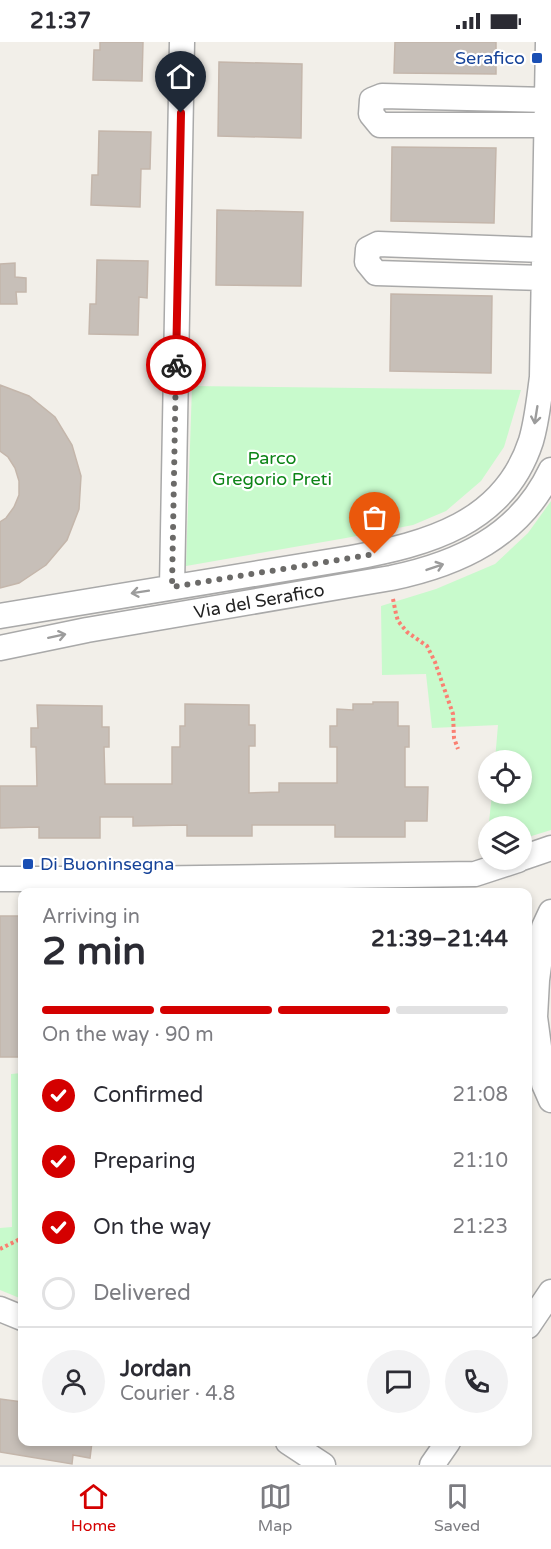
<!DOCTYPE html>
<meta charset="utf-8">
<style>
body{margin:0;font-family:"Varela Round",sans-serif;background:#f2f2f3;color:#2b2b33;height:100vh;display:flex;flex-direction:column;font-size:22px;white-space:nowrap}
*{box-sizing:border-box;margin:0}
p{font-size:20px;color:#7c7c81}
.icon{flex:none;width:33px;height:33px;fill:none;stroke:currentColor;stroke-width:2;stroke-linecap:round;stroke-linejoin:round}
.map{position:relative;flex:1;overflow:hidden}
.details{position:absolute;left:18px;top:846px;width:514px;height:558px;display:flex;flex-direction:column;background:#fff;border-radius:12px;box-shadow:0 3px 9px #0003}
.details>*{flex:none}
.buttons{position:absolute;left:478px;top:708px;display:grid;gap:12px}
.buttons a{display:grid;place-items:center;width:54px;height:54px;border-radius:50%;background:#fff;box-shadow:0 3px 9px #0003;font-size:30px}
.pin{position:absolute;display:grid;place-items:center;width:51px;height:51px;color:#fff;margin:-62px -26px;border-radius:50% 50% 50% 0;rotate:-45deg;box-shadow:0 0 6px #0007}
.pin .icon{rotate:45deg}
.courier{position:absolute;display:grid;place-items:center;width:60px;height:60px;margin:-30px;border:4px solid #d40000;border-radius:50%;background:#fff;color:#222;box-shadow:0 2px 8px #0007}
.summary em{font-style:normal;font-weight:700}
.summary div{display:flex;flex-direction:column-reverse}
.summary{display:flex;align-items:center;justify-content:space-between;height:102px;padding:0 24px}
h1{font-size:39px;font-weight:700;line-height:45px}
.bar{display:grid;grid-template-columns:repeat(4,1fr);gap:9px 6px;align-content:center;height:72px;padding:0 24px}
.bar i{height:8px;border-radius:4px;background:#e1e1e2}
.bar .active{background:#d40000}
.bar p{grid-column:span 4}
.line{display:flex;align-items:center;gap:15px;padding:0 24px;border-top:2px solid #e1e1e2}
.line div{flex:1}
.round{display:grid;place-items:center;flex:none;width:63px;height:63px;border-radius:32px;background:#f2f2f3}
ol{padding:0 24px;list-style:none}
li{display:flex;align-items:center;gap:18px;height:66px}
li p{margin-inline-start:auto}
li .icon{padding:6px;border-radius:50%;background:#d40000;color:#fff;stroke-width:4}
li:last-child{color:#7c7c81}
li i{width:33px;height:33px;border:3px solid #e1e1e2;border-radius:50%}
.status{display:flex;justify-content:space-between;align-items:center;height:42px;padding:0 30px;background:#fff;direction:ltr}
.status svg{height:16px;fill:currentColor}
.tab-bar{display:flex;justify-content:space-around;align-items:center;height:84px;border-top:2px solid #e1e1e2;background:#fff;font-size:16px;color:#7c7c81}
.tab-bar a{display:grid;justify-items:center;gap:3px}
.tab-bar .active{color:#d40000}
.map>svg:first-child{display:block}
.park{fill:#c8facc}
.building{fill:#c7bfb8;stroke:#c4b6ab;stroke-width:1.5}
.lines{fill:none;stroke-linecap:round;stroke-linejoin:round}
.minor-casing{stroke:#a9a9a9;stroke-width:27}
.path{stroke:#fa8072;stroke-width:4;stroke-dasharray:3 3;stroke-linecap:butt}
.minor{stroke:#fff;stroke-width:24}
.oneway{stroke:#9c9c9c}
.done{stroke:#6b6a68;stroke-width:6;stroke-dasharray:0 10.8}
.route{stroke:#d40000;stroke-width:8}
.transit-dot{fill:#1a4fb4;stroke:#fff;stroke-width:2}
.labels{text-anchor:middle;stroke-width:4.5;stroke-linejoin:round;paint-order:stroke}
.transit-label{font-size:18px;fill:#164399;stroke:#fff;text-anchor:end}
.park-label{font-size:18px;fill:#0c8416;stroke:#fff}
.street-label{font-size:18px;fill:#222;stroke:#fff}
</style>
<div class="status"><b>21:37</b><svg viewBox="0 0 49 12"><path d="M0 12V9h3v3zM5 12V6h3v6zM10 12V3h3v9zM15 12V0h3v12zM26 1h20v11H26zM47 4h2v5h-2z"/></svg></div>
<div class="map">
<svg width="551" height="1423" viewBox="0 0 551 1423">
<rect width="100%" height="100%" fill="#f2efe9"/>
<path class="park" d="M192 344 521 348 504 405 481 439 446 469 413 483 346 496 186 524Z
M551 459V788L522 797V784H489V807L486 808 492 752H522V718H495L498 683 432 686 426 632 382 633 381 564 436 547 495 522 528 491Z
M22 1031V1257L0 1248V1186L12 1185 11 1032Z"/>
<path class="building" d="M100 0H143L142 39 93 38 94 8H100Z
M395 0H496V32L394 31Z
M219 20 302 22 301 96 218 94Z
M99 89 151 90 150 127H141L140 165 91 163 92 133H98Z
M392 105 496 106 494 181 391 179Z
M217 168 303 170 301 244 216 243Z
M97 218 148 219 147 256 139 255 138 293 89 292 90 262H96Z
M15 221V235L26 236V250H16L17 262H0V222Z
M391 252 492 254 491 331 390 329Z
M0 343 29 354 55 375 72 403 81 434 79 467 67 498 46 523 19 541 0 546V480L6 476 14 465 19 453V439L15 426 8 415 0 409Z
M373 660H398V684H409V705H405V745H428L427 779H405V795H335V783H252V794H187V783L133 784V775H100V796H39V785L0 786V744H37L36 705H31V686H38L37 663 102 664V685H109V705H104L105 742H172V705H180V684H185V662L249 663V683H255V704H249V751L279 750V741H337V705H330V684H337V667L353 668V662H373Z
M0 874H22V1015H0Z
M0 1357 22 1360V1400H92L90 1416 73 1413 72 1422 0 1410Z"/>
<g class="lines">
<g class="minor-casing">
<path id="minor" d="M547 83H380L371 72 372 58 382 54 548 58
M544 236 376 231 367 220 368 207 378 202 544 208
M172 545 182 0
M0 574 351 516C427 502 504 482 531 399 537 379 539 357 542 335L548 0
M0 606 87 588 391 536C459 522 520 494 551 428
M522 816 551 806
M0 837H127L475 832 518 818
M551 870 544 885 537 938 535 975 544 1042 551 1058
M0 1267 22 1276
M528 1284 551 1250
M288 1400 323 1423
M432 1423 448 1400"/>
</g>
<path class="path" d="M393 557 396 572 398 579 407 590 427 604 435 620 453 672 454 696 458 707
M0 1207 22 1196"/>
<use href="#minor" class="minor"/>
</g>
<defs><path id="oneway-shaft" d="M-6 0H5M1.5-3L5.5 0L1.5 3" fill="none" stroke-width="1.6" stroke-linecap="round" stroke-linejoin="round" transform="scale(1.5)"/></defs>
<g class="oneway">
<use href="#oneway-shaft" transform="translate(536 373) rotate(99)"/>
<use href="#oneway-shaft" transform="translate(435 525) rotate(-19)"/>
<use href="#oneway-shaft" transform="translate(140 550) rotate(171)"/>
<use href="#oneway-shaft" transform="translate(57 594) rotate(-12)"/>
</g>
<g class="lines">
<path class="done" d="M176 323 172 545 375 512"/>
<path class="route" d="M176 323 181 71"/>
</g>
<g class="transit-dot">
<rect x="531" y="10" width="12" height="12" rx="3"/>
<rect x="22" y="816" width="12" height="12" rx="3"/>
</g>
<g class="labels">
<g class="transit-label">
<text x="525" y="22">Serafico</text>
<text x="40" y="828" text-anchor="start">Di Buoninsegna</text>
</g>
<g class="park-label">
<text x="272" y="422">Parco<tspan x="272" dy="21">Gregorio Preti</tspan></text>
</g>
<g class="street-label">
<text transform="translate(259 559) rotate(-10)" y="6">Via del Serafico</text>
</g>
</g>
</svg>
<div class="buttons">
<a><svg class="icon" aria-label="locate" viewBox="0 0 24 24"><circle cx="12" cy="12" r="6"/><path d="M12 2v4M12 18v4M2 12h4M18 12h4"/></svg></a>
<a><svg class="icon" aria-label="layers" viewBox="0 0 24 24"><path d="M12 4l9 5-9 5-9-5zM3 14l9 5 9-5"/></svg></a>
</div>
<div class="pin" style="left:375px;top:512px;background:#ea580c"><svg class="icon" aria-label="bag" viewBox="0 0 24 24"><path d="M5 8h14l-1 12H6zM9 8a3 3 0 0 1 6 0"/></svg></div>
<div class="pin" style="left:181px;top:71px;background:#1f2937"><svg class="icon" aria-label="home" viewBox="0 0 24 24"><path d="M3 11l9-7 9 7M6 9v11h12V9"/></svg></div>
<div class="courier" style="left:176px;top:323px"><svg class="icon" aria-label="bike" viewBox="0 0 24 24"><circle cx="6" cy="16" r="4"/><circle cx="18" cy="16" r="4"/><path d="M6 16l4-8h5l3 8M10 8l3 8H6M13 5h3"/></svg></div>
<section class="details">
<div class="summary"><div><h1>2 min</h1><p>Arriving in</p></div><em>21:39–21:44</em></div>
<div class="bar"><i class="active"></i><i class="active"></i><i class="active"></i><i></i><p>On the way · 90 m</p></div>
<ol>
<li><svg class="icon" aria-label="check" viewBox="0 0 24 24"><path d="M5 12l5 5 9-10"/></svg>Confirmed<p>21:08</p></li>
<li><svg class="icon" aria-label="check" viewBox="0 0 24 24"><path d="M5 12l5 5 9-10"/></svg>Preparing<p>21:10</p></li>
<li><svg class="icon" aria-label="check" viewBox="0 0 24 24"><path d="M5 12l5 5 9-10"/></svg>On the way<p>21:23</p></li>
<li><i></i>Delivered</li>
</ol>
<div class="line" style="height:108px"><a class="round"><svg class="icon" aria-label="person" viewBox="0 0 24 24"><circle cx="12" cy="8" r="4"/><path d="M4 21q1-7 8-7t8 7"/></svg></a><div><b>Jordan</b><p>Courier · 4.8</p></div><a class="round"><svg class="icon" aria-label="chat" viewBox="0 0 24 24"><path d="M4 5h16v11H9l-5 4z"/></svg></a><a class="round"><svg class="icon" aria-label="phone" viewBox="0 0 24 24"><path d="M5 4h4l2 5-3 2q2 4 5 5l2-3 5 2v4C11 20 4 13 5 4z"/></svg></a></div>
</section>
</div>
<nav class="tab-bar">
<a class="active"><svg class="icon" aria-label="home" viewBox="0 0 24 24"><path d="M3 11l9-7 9 7M6 9v11h12V9"/></svg>Home</a>
<a><svg class="icon" aria-label="map" viewBox="0 0 24 24"><path d="M3 6l6-2 6 2 6-2v14l-6 2-6-2-6 2zM9 4v14M15 6v14"/></svg>Map</a>
<a><svg class="icon" aria-label="saved" viewBox="0 0 24 24"><path d="M7 4h10v16l-5-4-5 4z"/></svg>Saved</a>
</nav>
